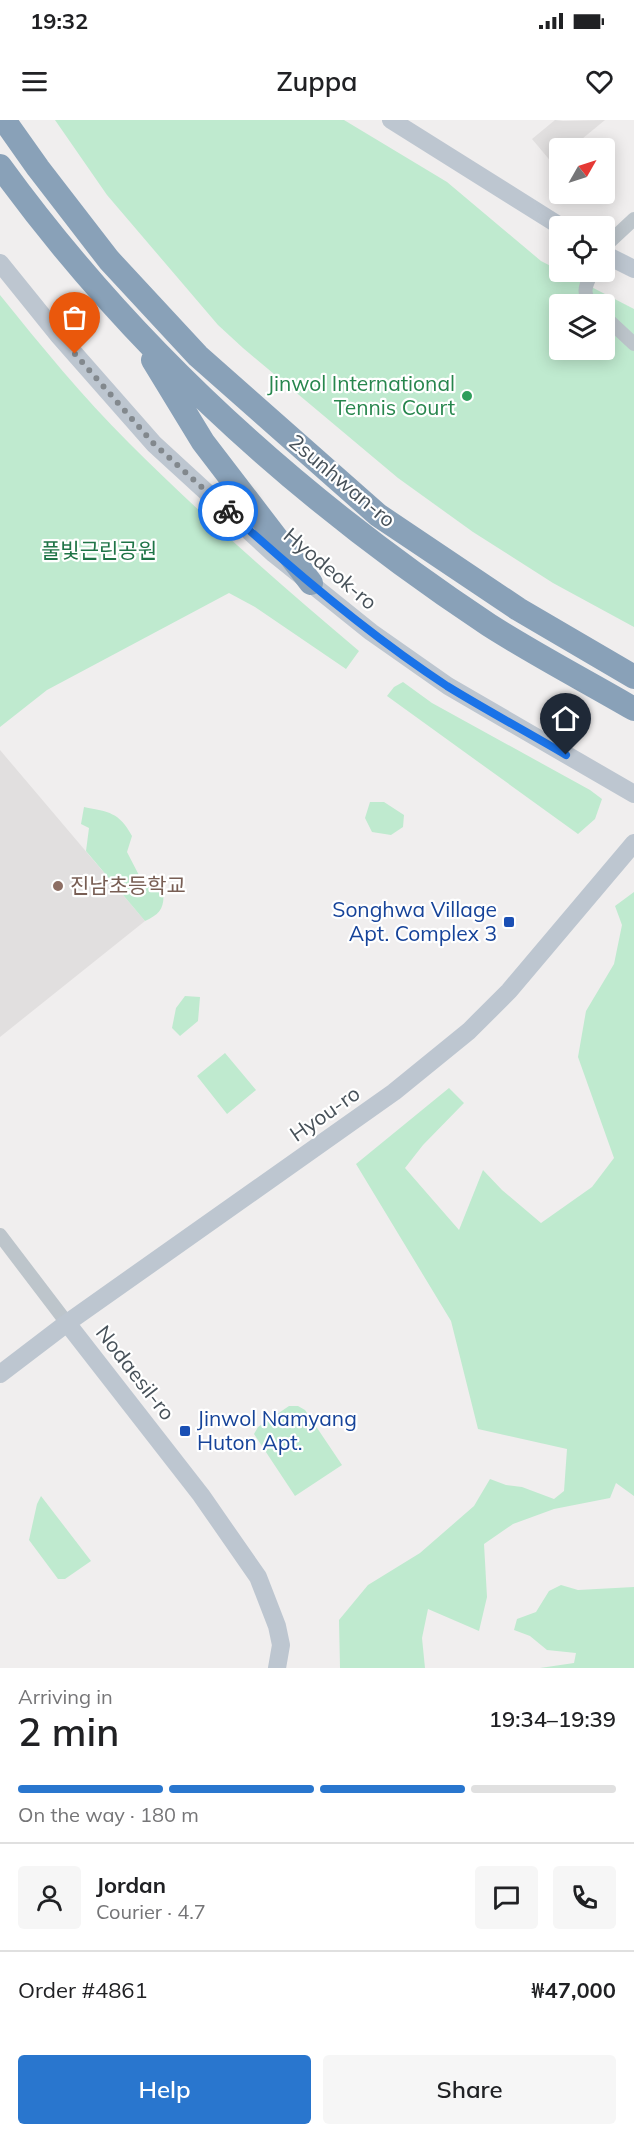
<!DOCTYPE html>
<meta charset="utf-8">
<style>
body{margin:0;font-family:Mulish,"Noto Sans KR",sans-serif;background:#f6f6f6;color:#202124;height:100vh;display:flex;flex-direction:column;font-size:22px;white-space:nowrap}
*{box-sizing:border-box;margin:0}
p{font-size:20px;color:#757577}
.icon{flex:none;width:33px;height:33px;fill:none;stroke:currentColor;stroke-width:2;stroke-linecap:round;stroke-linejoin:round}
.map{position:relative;height:1548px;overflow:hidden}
.details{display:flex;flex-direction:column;background:#fff;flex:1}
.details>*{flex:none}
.needle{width:39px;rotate:51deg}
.fabs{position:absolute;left:549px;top:18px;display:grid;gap:12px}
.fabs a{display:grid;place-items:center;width:66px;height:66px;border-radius:6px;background:#fff;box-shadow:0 3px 15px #0003;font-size:30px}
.pin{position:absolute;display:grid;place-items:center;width:51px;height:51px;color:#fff;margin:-62px -26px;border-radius:50% 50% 50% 0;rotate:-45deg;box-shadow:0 0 6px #0007}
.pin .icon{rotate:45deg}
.courier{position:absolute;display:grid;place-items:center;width:60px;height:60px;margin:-30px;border:4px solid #1a73e8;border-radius:50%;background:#fff;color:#222;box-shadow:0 2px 8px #0007}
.summary em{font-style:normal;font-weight:600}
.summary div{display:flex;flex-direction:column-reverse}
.summary{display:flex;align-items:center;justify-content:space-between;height:102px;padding:0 18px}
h1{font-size:39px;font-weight:600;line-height:45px}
.bar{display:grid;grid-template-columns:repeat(4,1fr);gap:9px 6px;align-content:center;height:72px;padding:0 18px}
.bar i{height:8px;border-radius:4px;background:#e0e0e0}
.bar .on{background:#2976ce}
.bar p{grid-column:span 4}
.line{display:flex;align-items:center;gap:15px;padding:0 18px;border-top:2px solid #e0e0e0}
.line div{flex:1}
.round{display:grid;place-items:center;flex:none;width:63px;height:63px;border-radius:6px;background:#f6f6f6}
.action{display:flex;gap:12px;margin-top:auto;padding:12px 18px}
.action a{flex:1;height:69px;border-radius:6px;background:#2976ce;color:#fff;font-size:24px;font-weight:600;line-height:69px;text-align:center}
.action a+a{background:#f6f6f6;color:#202124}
.status{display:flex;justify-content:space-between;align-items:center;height:42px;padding:0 30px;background:#fff;direction:ltr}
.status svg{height:16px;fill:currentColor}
header{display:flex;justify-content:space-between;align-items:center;height:78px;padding:0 18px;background:#fff;font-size:27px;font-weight:600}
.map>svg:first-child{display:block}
.education{fill:#e1dfdf}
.green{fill:#bfeacf;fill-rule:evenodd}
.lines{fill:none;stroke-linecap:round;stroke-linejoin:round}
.street{stroke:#bdc5cb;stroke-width:14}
.secondary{stroke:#bdc6d0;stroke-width:18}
.highway{stroke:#89a1b8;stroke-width:24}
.done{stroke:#82888d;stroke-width:6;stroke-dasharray:0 10.8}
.route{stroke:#1a73e8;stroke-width:8}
.leisure-dot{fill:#2e9e5b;stroke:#fff;stroke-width:2}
.education-dot{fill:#8d6e63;stroke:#fff;stroke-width:2}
.transit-dot{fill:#1a4fb4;stroke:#fff;stroke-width:2}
.labels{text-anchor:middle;stroke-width:4.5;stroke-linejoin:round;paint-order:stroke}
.leisure-label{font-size:21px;fill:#27864d;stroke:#fff;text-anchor:end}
.street-label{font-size:21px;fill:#475159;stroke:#fff}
.park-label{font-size:21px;fill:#1f7447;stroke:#fff}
.education-label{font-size:21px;fill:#785e54;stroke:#fff;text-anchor:start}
.transit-label{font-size:21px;fill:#164399;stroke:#fff;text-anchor:end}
</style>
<div class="status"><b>19:32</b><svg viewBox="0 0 49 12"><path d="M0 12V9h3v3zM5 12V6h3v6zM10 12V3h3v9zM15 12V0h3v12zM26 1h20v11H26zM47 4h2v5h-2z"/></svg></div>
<header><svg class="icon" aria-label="menu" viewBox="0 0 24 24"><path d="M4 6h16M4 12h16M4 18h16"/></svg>Zuppa<svg class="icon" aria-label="heart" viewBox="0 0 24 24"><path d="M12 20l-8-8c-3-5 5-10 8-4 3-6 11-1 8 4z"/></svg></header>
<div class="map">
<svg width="634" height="1548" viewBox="0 0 634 1548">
<rect width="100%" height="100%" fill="#f0eeee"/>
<path class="education" d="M555 0 563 1 605 0 571 28H560L559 38 553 44 532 19Z
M0 630 145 801 0 917Z"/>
<path class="green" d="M55 0H344L447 62 541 141 634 189V507L553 463 473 412 398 358 243 228 218 205 107 75ZM560 184H604V230H560Z
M0 175C41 226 83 277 129 323 202 396 280 464 359 531L346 549 255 487 229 473 47 570 0 607Z
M403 562 432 583 590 670 602 679 595 699 578 714 387 576 394 567Z
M370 682H384L404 695 403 707 391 715 372 712 365 698Z
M84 687C109 692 119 692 132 716L127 732 144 765 163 769C165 787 161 794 145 801L86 731 89 708 81 704Z
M634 772V1376L616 1363 610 1378 554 1389 513 1404 484 1424 487 1477 479 1511 428 1489 422 1518 425 1548H340L339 1500 368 1465 420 1433 474 1386 490 1359 506 1365 522 1367 554 1379 564 1371 567 1329 478 1309 451 1201 356 1044 449 968 464 983 423 1025 405 1048 459 1110 483 1050 502 1070 541 1103 592 1067 614 1038 578 937 586 891 614 844 622 805 615 786Z
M185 876 200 877 198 901 180 916 172 908 176 888Z
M225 933 256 970 227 994 197 956Z
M289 1286H298L305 1290 342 1345 295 1376 254 1314 258 1307Z
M41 1376 91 1441 65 1459H58L29 1420 37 1384Z
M561 1465 578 1470 634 1467V1548H540L574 1543 576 1533 547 1530 530 1516 514 1510 517 1499 536 1492 549 1471Z"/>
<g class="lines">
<path class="street" d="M604 127 634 99
M592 152C586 165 581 173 592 184
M604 196 634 224
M0 1115 67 1203"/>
<path class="secondary" d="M391 0 560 106
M604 134 634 149
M0 143 59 216 154 324 274 434 371 512 448 566 634 674
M67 1203 201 1375 258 1457 277 1506 281 1525 277 1548
M0 1254 67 1203 394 972 469 911 509 871 634 723"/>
<path class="highway" d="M4 0 38 48 109 140 198 236 378 395 518 489 634 557
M0 46C132 228 302 381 489 505 536 535 586 561 634 589
M153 240 203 322 311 463"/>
</g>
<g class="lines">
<path class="done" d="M75 234 154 324 228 391"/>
<path class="route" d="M228 391C297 454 369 515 447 566 486 590 527 612 566 635"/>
</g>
<circle class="leisure-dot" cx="467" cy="276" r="6"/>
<circle class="education-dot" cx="58" cy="766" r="6"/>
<g class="transit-dot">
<rect x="503" y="796" width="12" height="12" rx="3"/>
<rect x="179" y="1305" width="12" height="12" rx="3"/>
</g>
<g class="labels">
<g class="leisure-label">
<text x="455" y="271">Jinwol International<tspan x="455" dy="24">Tennis Court</tspan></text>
</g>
<g class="street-label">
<text transform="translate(342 361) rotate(40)" y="7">2sunhwan-ro</text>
<text transform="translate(330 449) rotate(40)" y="7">Hyodeok-ro</text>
<text transform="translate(325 994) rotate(-35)" y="7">Hyou-ro</text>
<text transform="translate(135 1253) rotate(52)" y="7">Nodaesil-ro</text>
</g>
<g class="park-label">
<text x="99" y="438">풀빛근린공원</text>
</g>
<g class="education-label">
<text x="70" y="773">진남초등학교</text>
</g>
<g class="transit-label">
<text x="497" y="797">Songhwa Village<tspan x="497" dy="24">Apt. Complex 3</tspan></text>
<text x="197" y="1306" text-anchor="start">Jinwol Namyang<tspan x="197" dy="24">Huton Apt.</tspan></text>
</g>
</g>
</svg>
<div class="fabs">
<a><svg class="needle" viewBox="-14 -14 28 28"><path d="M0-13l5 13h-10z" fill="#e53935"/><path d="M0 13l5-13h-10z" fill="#757577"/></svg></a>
<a><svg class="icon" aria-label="locate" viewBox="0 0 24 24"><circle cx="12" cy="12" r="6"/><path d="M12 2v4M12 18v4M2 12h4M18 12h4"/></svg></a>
<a><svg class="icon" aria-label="layers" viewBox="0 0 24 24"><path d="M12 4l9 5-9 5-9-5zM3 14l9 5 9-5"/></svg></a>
</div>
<div class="pin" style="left:75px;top:234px;background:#ea580c"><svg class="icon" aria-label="bag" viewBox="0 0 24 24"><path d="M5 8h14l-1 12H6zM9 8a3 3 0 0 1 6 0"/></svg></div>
<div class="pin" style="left:566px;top:635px;background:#1f2937"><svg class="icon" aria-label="home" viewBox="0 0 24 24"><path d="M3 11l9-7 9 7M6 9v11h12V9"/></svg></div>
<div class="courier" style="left:228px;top:391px"><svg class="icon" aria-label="bike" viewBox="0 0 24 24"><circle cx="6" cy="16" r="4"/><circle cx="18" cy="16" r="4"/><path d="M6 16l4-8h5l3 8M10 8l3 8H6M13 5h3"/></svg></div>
</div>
<section class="details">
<div class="summary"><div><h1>2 min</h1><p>Arriving in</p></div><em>19:34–19:39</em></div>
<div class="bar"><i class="on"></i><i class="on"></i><i class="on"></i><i></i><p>On the way · 180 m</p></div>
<div class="line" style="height:108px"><a class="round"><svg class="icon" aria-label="person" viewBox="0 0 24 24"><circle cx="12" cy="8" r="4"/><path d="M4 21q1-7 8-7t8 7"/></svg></a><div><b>Jordan</b><p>Courier · 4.7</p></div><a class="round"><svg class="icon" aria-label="chat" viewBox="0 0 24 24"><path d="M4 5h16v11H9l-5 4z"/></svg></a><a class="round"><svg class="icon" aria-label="phone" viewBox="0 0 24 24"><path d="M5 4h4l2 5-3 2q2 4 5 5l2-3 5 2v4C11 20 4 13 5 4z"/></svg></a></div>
<div class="line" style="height:78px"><div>Order #4861</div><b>₩47,000</b></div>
<div class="action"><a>Help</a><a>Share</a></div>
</section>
